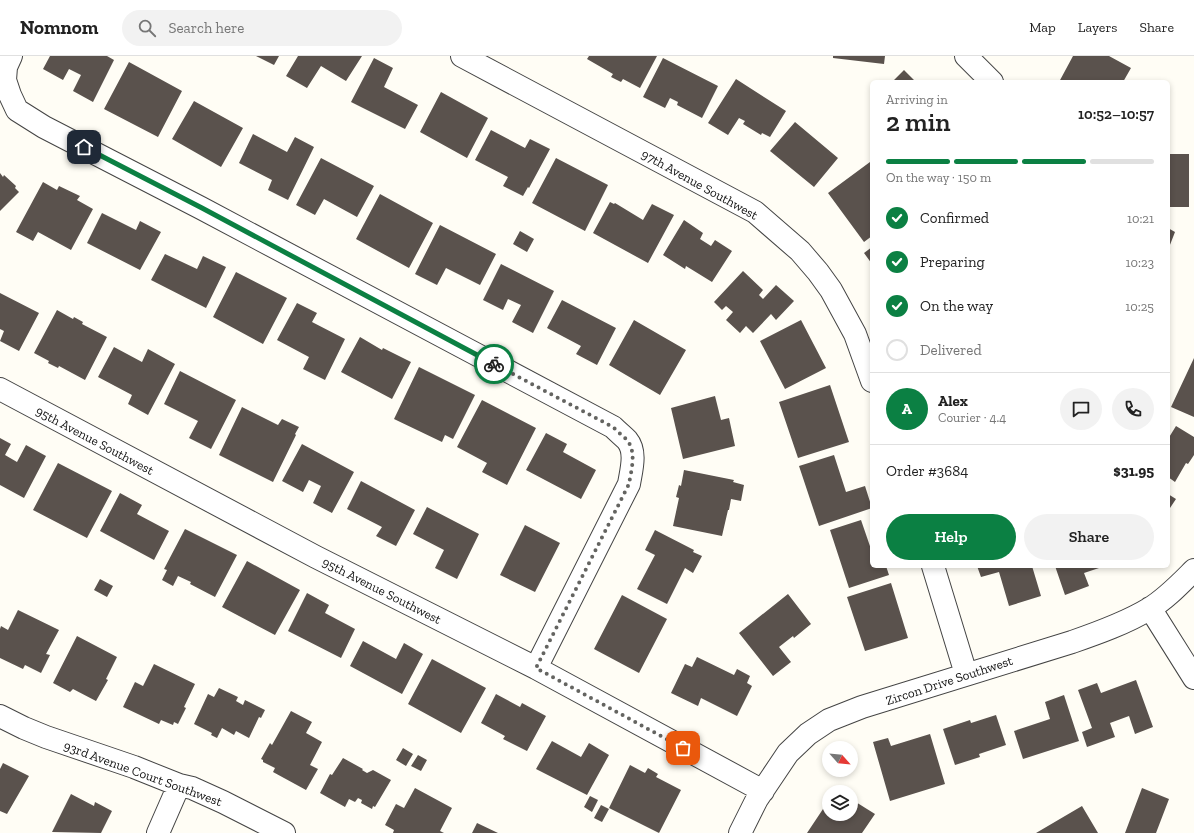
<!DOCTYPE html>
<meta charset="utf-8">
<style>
body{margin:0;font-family:"Zilla Slab",serif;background:#f2f2f2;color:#222;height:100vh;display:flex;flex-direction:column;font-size:15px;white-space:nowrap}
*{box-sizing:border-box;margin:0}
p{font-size:13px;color:#767676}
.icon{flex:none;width:22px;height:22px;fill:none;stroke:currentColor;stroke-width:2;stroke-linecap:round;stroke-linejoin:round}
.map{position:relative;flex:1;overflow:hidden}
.drawer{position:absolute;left:870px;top:24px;width:300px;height:488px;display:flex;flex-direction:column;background:#fff;border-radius:6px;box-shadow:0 2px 6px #0003}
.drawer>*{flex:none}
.needle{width:26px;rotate:117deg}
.tools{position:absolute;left:822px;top:685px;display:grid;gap:8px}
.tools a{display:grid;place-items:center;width:36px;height:36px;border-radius:50%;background:#fff;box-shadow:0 2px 6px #0003;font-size:20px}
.pin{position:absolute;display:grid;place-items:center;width:34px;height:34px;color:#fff;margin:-17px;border-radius:8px;box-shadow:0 2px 6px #0006}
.courier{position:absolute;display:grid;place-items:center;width:40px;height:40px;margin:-20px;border:3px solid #0b8043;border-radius:50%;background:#fff;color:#222;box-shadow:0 1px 5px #0007}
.head em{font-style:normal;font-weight:600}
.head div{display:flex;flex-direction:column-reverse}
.head{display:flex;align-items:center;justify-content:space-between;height:68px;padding:0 16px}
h1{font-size:26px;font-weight:600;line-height:30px}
.bar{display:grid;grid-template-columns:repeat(4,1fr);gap:6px 4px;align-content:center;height:48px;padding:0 16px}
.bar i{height:5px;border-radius:3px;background:#e0e0e0}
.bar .on{background:#0b8043}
.bar p{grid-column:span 4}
.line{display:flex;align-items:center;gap:10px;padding:0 16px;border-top:1px solid #e0e0e0}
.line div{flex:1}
.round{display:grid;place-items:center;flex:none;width:42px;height:42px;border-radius:21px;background:#f2f2f2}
ol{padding:0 16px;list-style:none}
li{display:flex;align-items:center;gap:12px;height:44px}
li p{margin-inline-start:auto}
li .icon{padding:4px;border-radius:50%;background:#0b8043;color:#fff;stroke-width:4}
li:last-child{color:#767676}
li i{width:22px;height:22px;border:2px solid #e0e0e0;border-radius:50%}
.primary-button{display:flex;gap:8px;margin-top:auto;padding:8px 16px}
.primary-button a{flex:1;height:46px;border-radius:24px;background:#0b8043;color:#fff;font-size:16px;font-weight:600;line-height:46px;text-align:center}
.primary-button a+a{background:#f2f2f2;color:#222}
header{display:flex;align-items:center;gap:24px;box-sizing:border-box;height:56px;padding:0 20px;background:#fff;border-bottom:1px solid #e0e0e0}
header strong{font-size:19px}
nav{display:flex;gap:22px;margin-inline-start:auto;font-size:14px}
.search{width:280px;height:36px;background:#f2f2f2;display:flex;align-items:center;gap:10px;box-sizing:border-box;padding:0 14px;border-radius:22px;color:#767676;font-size:15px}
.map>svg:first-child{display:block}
.building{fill:#5a524d}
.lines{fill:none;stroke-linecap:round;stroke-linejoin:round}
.minor-casing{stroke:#444;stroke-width:24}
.minor{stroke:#fff;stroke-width:22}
.done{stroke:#646461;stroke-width:4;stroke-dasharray:0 7.2}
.route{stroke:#0b8043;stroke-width:5}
.labels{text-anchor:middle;stroke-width:4;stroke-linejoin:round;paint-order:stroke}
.street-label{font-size:13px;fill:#111;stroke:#fff}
</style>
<header>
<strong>Nomnom</strong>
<div class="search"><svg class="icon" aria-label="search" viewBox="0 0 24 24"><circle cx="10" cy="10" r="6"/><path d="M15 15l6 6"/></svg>Search here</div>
<nav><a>Map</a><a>Layers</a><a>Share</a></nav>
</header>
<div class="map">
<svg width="1194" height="777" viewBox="0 0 1194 777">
<rect width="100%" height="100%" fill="#fffdf5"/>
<path class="building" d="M50 0H107L114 4 93 46 73 35 81 19 69 13 63 24 43 13Z
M256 0H279L274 9Z
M298 0H362L346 25 321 10 307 32 286 20Z
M589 0H657L640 32 623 23 621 26 611 21 613 18 587 3Z
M833 0H885L884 8 833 2Z
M1073 0H1109L1131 12 1123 26H1059Z
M374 2 393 12 384 31 418 49 405 73 351 46Z
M663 2 718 30 702 62 677 49 678 46 670 42 665 52 643 41Z
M129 6 182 35 158 81 104 53Z
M904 14 916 26H892Z
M736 23 786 55 770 81 762 77 761 79 743 68 745 65 739 62 728 79 708 67Z
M441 36 488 62 467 102 420 76Z
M194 45 243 72 221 111 172 83Z
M795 66 838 102 814 131 770 95Z
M491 74 525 92 530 83 550 93 529 132 528 131 523 140 503 130 508 121 475 104Z
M253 78 287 96 295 81 314 91 288 144 268 134 272 124 239 107Z
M1168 98H1189V151H1168Z
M321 102 374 130 357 161 324 143 315 159 296 149Z
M556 102 608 129 585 175 532 147Z
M870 106 872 108V180L864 186 828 137Z
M0 117 3 121 4 119 16 130 15 132 19 136 0 155Z
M43 126 57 134 59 130 80 140 77 144 93 153 71 194 38 176 33 185 16 176Z
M380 138 433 167 409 212 356 183Z
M610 146 614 148 615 147 643 164 652 148 674 159 648 207 593 177Z
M102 157 136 174 140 165 161 176 140 214 87 187Z
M684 164 703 177 700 183 711 190 715 184 732 195 712 226 686 210 685 213 663 199Z
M440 169 496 198 480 229 446 212 437 229 415 218Z
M1168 172 1175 176 1168 194Z
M520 175 534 183 527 196 513 188Z
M872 191V208L864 197Z
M165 198 197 213 203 200 226 211 206 252 151 224Z
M501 208 554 235 533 277 512 266 521 249 508 243 503 254 483 244Z
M743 215 763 234 759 239 763 243 776 229 794 245 776 264 771 258 753 277 746 270 740 277 726 264 733 256 726 250 722 254 714 246Z
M236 216 287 242 263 288 213 261Z
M0 237 39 257 19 295 0 285 4 275 0 273Z
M562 244 616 272 597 309 576 298 581 290 547 272Z
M297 247 317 257 312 266 345 283 325 324 303 313 309 301 277 284Z
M57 254 73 263 74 261 83 266 82 268 107 281 85 324 59 310 58 312 48 307 49 305 34 297Z
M634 264 686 294 660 339 609 309Z
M801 264 826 312 785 333 760 285Z
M360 281 382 294 383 292 411 306 392 343 341 316Z
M114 291 142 306 148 293 175 308 148 359 128 348 132 339 98 321Z
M1194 302V361L1171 351Z
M419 311 475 339 453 383 445 379 442 386 394 363Z
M180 315 236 344 211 393 189 382 198 365 164 348Z
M830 329 849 386 798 402 779 346Z
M715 340 721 364 729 362 735 390 683 403 671 352Z
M482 344 536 372 507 429 482 416 487 407 457 391Z
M242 351 278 369 282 363 299 371 295 378 296 379 273 426 219 399Z
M1176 370 1194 381V399L1188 408 1186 407 1175 426 1168 421V383Z
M546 377 567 388 563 396 596 414 581 443 526 414Z
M0 382 11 388 5 399 17 406 26 389 46 400 24 442 0 429Z
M302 388 354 416 332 457 313 447 321 430 309 424 303 436 282 425Z
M834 399 846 436 865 430 872 452 819 470 799 410Z
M58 407 112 435 87 482 33 454Z
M684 414 734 424 733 426 744 429 741 445 731 443 729 454H728L722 480 673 470 679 442 676 441 679 429 681 430Z
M361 425 415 454 396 490 376 480 382 471 347 453Z
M120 437 142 449 137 458 169 475 154 504 100 475Z
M1168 438 1176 443 1168 455Z
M427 451 479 478 457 523 435 512 444 494 413 478Z
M861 464 872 496V510H886L889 519 849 532 830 474Z
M525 469 560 487 535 536 500 519Z
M185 473 237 499 215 541 190 528 191 526 178 520 173 530 162 524 167 514 164 513Z
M655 474 694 494 693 496 702 500 693 517 685 512 667 548 637 533 655 499 645 494Z
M247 505 300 534 275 579 222 551Z
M977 510H1032L1041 540 1009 550 999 516 981 521Z
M1055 510H1105L1084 517 1089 530 1065 539Z
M100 523 113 530 107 541 94 534Z
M891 527 908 582 865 595 847 541Z
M307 537 329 549 325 557 355 573 341 602 288 575Z
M788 538 811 568 794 582 793 580 779 591 791 606 773 620 739 577Z
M622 539 667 563 639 617 594 593Z
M18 554 59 574 46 598 50 599 41 617 25 609 23 613 0 602V573L1 570 8 574Z
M77 580 117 601 106 623 108 624 96 645 73 633 70 636 53 627Z
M363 585 396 603 404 587 423 598 402 638 350 610Z
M697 601 734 619 737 613 750 620 747 627 752 630 737 660 701 642 698 650 671 637 685 608 692 611Z
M432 603 486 632 461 677 408 648Z
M154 608 195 628 184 651 186 652 178 668 174 666 173 669 161 664 159 668 123 651 135 626 143 630Z
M1136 624 1153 671 1135 678 1129 660 1110 667 1115 681 1087 691 1082 676 1092 672 1078 634 1097 627 1101 637Z
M219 632 238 641 236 645 243 649 245 644 265 654 261 662 259 661 249 682 236 675 234 679 222 672 217 682 211 679 212 677 194 668 208 638 214 641Z
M496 638 520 651 522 647 546 660 527 695 503 683 505 680 481 667Z
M1064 639 1079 685 1023 703 1014 675 1050 663 1045 646Z
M291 655 312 666 306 677 322 686 310 709 318 713 306 734 273 716 275 712 263 706V704L261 703 270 687 272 689Z
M996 659 1006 689 979 698 980 701 955 709 943 673 970 664 971 667Z
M930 678 945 728 890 745 873 686 888 682 891 690Z
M552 685 581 701 589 687 609 699 587 739 536 713Z
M403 692 413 698 406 710 396 704Z
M418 699 427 704 421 715 411 710Z
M343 702 363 713 362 714 367 717 373 714 391 724 375 751 373 750 372 753 361 747 362 744 358 742 355 746 349 743 345 751 320 737 330 718 332 719Z
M3 707 29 720 7 758 0 755V713Z
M630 709 645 717 648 712 658 718 656 721 681 734 659 777 609 752Z
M415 732 452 752 440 775 444 777H393L394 774 385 769 396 748 404 752Z
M1142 732 1169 743 1156 777H1125Z
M71 738 94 750 95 746 112 755 101 777 52 776Z
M590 740 598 744 592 756 584 751Z
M851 743 875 758 862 777H807L829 744V758H851Z
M601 749 609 753 602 766 594 762Z
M1082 750 1098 777H1036Z
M477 767 498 777H472Z"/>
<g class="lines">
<g class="minor-casing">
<path id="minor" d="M11 0 6 11 5 24 10 39 17 54 44 71 201 152 613 371C618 376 623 380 627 384 637 396 631 415 629 428L536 612
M462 0 755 156 800 195 818 216 831 234 855 278 872 325
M966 0 992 26
M0 333 316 501 536 612 763 735
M933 510 966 618
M1150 552 1194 622
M0 660 24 672 46 681 134 711 179 729 192 732 223 746 284 777
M158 777 179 729
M740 777 757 743 788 697 808 678 829 664 862 651 1072 586C1098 577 1126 567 1149 553 1166 543 1181 527 1194 514"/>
</g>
<use href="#minor" class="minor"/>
</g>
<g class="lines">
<path class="done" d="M494 308 613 371C618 376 623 380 627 384 637 396 631 415 629 428L536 612 683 692"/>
<path class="route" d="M84 91 202 152 494 308"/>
</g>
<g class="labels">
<g class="street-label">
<text transform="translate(700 128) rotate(29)" y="5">97th Avenue Southwest</text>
<text transform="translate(95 384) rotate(28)" y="5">95th Avenue Southwest</text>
<text transform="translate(382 534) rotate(27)" y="5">95th Avenue Southwest</text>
<text transform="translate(949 624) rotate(-18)" y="5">Zircon Drive Southwest</text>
<text transform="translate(143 717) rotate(20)" y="5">93rd Avenue Court Southwest</text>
</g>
</g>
</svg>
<div class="tools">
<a><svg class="needle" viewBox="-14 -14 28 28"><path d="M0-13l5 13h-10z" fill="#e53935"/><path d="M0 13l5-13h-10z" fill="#767676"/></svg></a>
<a><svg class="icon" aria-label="layers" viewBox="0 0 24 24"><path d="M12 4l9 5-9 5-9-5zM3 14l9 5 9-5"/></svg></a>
</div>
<div class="pin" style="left:683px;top:692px;background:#ea580c"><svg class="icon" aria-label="bag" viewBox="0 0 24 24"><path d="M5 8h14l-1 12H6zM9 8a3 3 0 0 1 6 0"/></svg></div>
<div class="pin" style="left:84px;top:91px;background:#1f2937"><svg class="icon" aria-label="home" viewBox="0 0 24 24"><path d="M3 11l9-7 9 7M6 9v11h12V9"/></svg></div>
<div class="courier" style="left:494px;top:308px"><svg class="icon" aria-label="bike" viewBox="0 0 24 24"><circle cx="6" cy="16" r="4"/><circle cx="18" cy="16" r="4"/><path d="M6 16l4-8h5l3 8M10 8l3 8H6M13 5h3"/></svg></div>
<section class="drawer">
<div class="head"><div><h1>2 min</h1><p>Arriving in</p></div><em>10:52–10:57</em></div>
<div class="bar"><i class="on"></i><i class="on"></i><i class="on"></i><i></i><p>On the way · 150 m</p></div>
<ol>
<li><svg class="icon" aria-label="check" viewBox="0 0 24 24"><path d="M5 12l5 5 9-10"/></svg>Confirmed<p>10:21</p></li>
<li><svg class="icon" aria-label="check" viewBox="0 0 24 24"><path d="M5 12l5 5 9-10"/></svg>Preparing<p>10:23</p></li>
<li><svg class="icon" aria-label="check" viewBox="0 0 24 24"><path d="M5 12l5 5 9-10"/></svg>On the way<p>10:25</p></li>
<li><i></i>Delivered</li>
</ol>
<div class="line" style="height:72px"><b class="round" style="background:#0b8043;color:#fff">A</b><div><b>Alex</b><p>Courier · 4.4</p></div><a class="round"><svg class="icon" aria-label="chat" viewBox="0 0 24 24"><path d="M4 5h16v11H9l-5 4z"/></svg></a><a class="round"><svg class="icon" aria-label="phone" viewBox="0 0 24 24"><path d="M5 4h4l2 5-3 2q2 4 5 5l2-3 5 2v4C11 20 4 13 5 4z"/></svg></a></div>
<div class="line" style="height:52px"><div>Order #3684</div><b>$31.95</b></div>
<div class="primary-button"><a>Help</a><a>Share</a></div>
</section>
</div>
